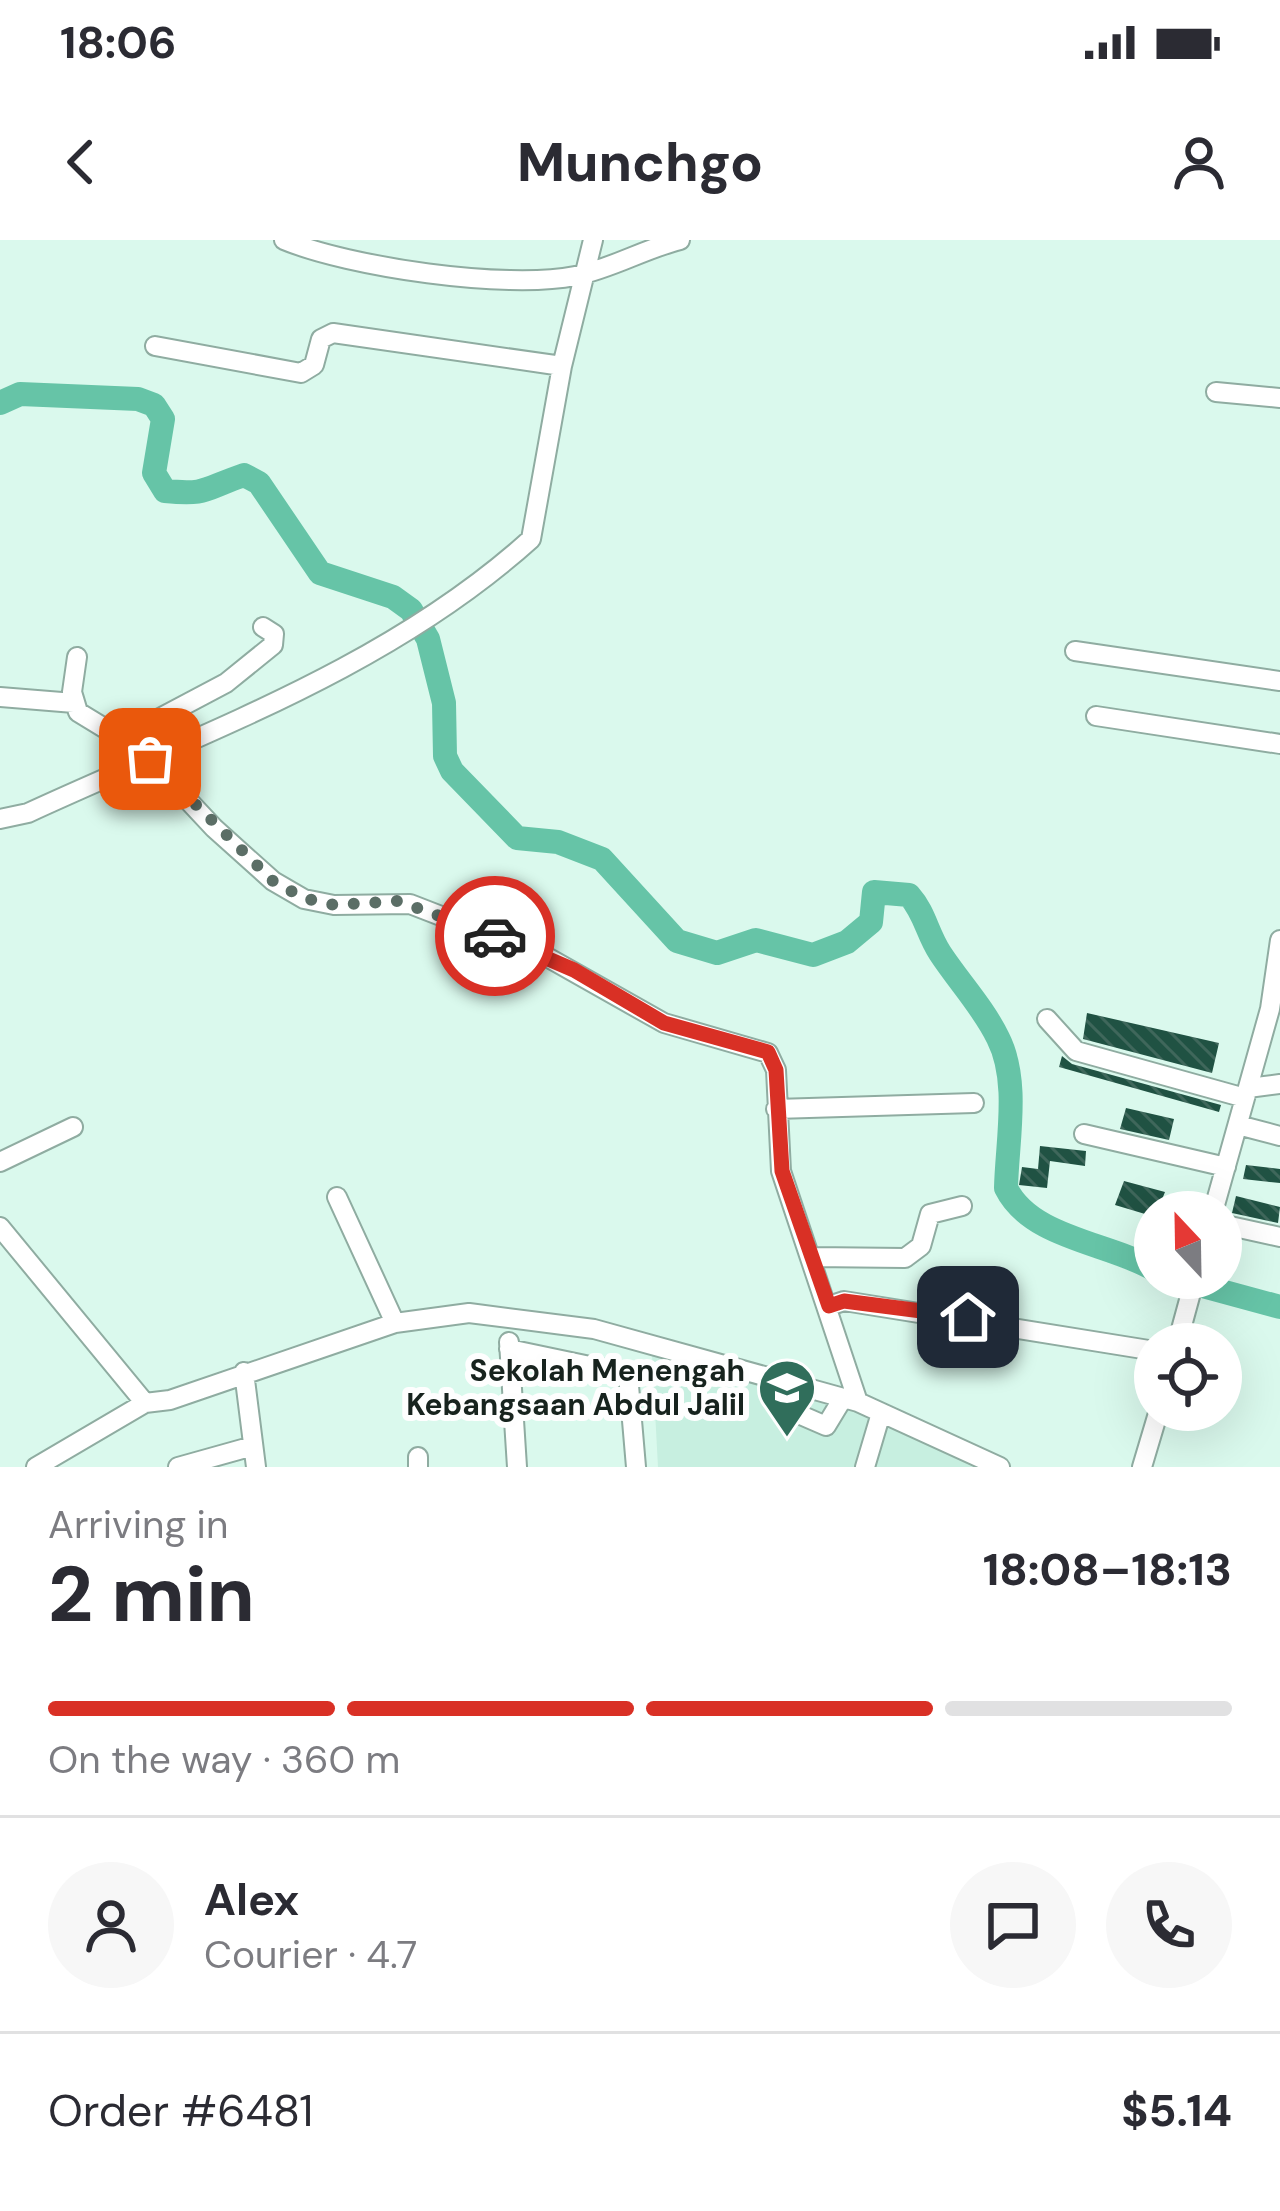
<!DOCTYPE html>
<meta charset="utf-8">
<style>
body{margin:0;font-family:"DM Sans",sans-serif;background:#f7f7f7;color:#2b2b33;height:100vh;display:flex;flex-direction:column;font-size:45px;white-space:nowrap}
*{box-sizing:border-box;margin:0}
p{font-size:39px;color:#7c7c81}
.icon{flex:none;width:66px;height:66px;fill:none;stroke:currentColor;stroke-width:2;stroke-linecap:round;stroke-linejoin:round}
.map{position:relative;height:1227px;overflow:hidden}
.side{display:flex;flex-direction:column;background:#fff;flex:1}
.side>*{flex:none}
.needle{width:78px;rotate:338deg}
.buttons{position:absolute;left:1134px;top:951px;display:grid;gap:24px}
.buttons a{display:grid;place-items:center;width:108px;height:108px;border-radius:50%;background:#fff;box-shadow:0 12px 48px #0002;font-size:60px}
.pin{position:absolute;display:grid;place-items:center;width:102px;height:102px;color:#fff;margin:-51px;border-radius:24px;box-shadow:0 6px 18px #0006}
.courier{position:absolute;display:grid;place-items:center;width:120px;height:120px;margin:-60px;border:9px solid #d93025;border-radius:50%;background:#fff;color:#222;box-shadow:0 3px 15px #0007}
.overview em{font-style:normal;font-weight:800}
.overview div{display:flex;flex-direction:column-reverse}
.overview{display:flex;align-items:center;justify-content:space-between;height:204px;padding:0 48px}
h1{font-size:78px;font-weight:800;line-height:90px}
.bar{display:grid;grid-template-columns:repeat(4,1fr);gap:18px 12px;align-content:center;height:144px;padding:0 48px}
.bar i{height:15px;border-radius:9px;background:#e1e1e2}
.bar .selected{background:#d93025}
.bar p{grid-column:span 4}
.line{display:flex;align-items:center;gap:30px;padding:0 48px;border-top:3px solid #e1e1e2}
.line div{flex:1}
.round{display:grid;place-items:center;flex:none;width:126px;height:126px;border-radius:63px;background:#f7f7f7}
.status{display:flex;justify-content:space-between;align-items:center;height:84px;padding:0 60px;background:#fff;direction:ltr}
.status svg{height:33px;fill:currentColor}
header{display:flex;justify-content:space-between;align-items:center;height:156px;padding:0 48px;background:#fff;font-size:54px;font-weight:800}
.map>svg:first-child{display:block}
.built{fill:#c7efe0}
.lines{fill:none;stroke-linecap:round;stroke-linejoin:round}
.river{stroke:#66c4a7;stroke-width:24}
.building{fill:url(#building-back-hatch)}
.minor-casing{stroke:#8faca1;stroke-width:22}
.minor{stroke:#fff;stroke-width:18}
.done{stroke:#5b6e66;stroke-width:12;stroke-dasharray:0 21.6}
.route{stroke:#d93025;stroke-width:15}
.labels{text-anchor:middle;stroke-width:12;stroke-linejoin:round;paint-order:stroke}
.poi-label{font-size:30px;font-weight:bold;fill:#17231e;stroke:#fefefe;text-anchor:end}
</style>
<div class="status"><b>18:06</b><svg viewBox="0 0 49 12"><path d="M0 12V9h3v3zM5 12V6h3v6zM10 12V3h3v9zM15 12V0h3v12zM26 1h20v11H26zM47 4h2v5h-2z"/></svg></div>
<header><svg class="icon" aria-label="back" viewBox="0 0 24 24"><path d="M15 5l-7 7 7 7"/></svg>Munchgo<svg class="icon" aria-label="person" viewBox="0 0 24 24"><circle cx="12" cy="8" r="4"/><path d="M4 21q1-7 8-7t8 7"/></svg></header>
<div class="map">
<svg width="1280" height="1227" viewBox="0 0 1280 1227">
<defs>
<pattern id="building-back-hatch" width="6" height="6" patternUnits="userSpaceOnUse" patternTransform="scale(3)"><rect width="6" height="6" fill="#205243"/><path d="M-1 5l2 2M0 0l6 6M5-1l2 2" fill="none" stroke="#3f675b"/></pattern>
</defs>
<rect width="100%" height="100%" fill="#daf9ed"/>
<path class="built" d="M652 1115 856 1170 979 1227H658Z"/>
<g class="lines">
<path class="river" d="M0 163 20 154 138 159 154 165 163 179 154 233 165 251C209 255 203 249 244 235L259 243 320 333 393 357 411 370 428 399 444 463 445 516 452 531 517 598 558 602 602 619 677 701 717 713 756 700 813 715 847 702 871 682 874 652 909 655C925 673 927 693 940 713 959 742 983 767 998 798 1020 841 1007 901 1006 948 1031 999 1111 1003 1155 1030
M1173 1038 1280 1067"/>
</g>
<path class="building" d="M1087 773 1219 803 1212 833 1083 799Z
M1062 816 1072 824 1221 865 1219 872 1059 827Z
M1126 868 1174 879 1169 900 1120 889Z
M1040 906 1086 911 1085 926 1050 921 1047 948 1019 945 1022 927 1038 929Z
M1246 925 1280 929V943L1243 939Z
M1124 941 1165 952 1155 977 1115 965Z
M1236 956 1280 967 1278 983 1232 973Z"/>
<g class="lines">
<g class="minor-casing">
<path id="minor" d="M284 0C349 27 506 50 575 36 611 29 644 9 680 0
M155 106 301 133 314 125 321 99 333 93 562 126
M1216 152 1280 158
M1075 411 1280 441
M77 417 72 452 78 472 142 511 214 588 273 641 304 659 334 665 410 664 547 717 664 783 768 813 776 830 781 931 858 1162 1000 1227
M0 457 74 463
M1096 476 1280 504
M124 497 226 443 273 405 274 394 263 387
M0 579 28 573C201 493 387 429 531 299L562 126 593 0
M1047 779 1076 811 1245 858
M1248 848 1280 844
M776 869 974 863
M1238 885 1280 896
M1084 894 1226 927
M0 922 73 887
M337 957 395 1083
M1213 972 1270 769 1280 700
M1221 984 1280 997
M0 987 145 1163 170 1160 395 1083 469 1073 594 1089 858 1162
M812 1017 905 1018 921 1006 930 974 962 966
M829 1066 844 1061 1155 1111
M509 1102 517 1227
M1177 1104 1195 1038
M509 1109 628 1134 636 1227
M244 1132 256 1227
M796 1173 826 1186 843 1158
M418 1217V1227
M36 1227 145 1163
M178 1227 253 1206
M865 1227 881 1173
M1142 1227 1159 1170"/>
</g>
<use href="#minor" class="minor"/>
</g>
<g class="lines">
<path class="done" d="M150 519 273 641 304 658 334 665 398 661 495 696"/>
<path class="route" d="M495 696 574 730 664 783 768 812 776 830 782 931 829 1066 844 1061 968 1077"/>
</g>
<defs>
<g id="school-pin" transform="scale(3)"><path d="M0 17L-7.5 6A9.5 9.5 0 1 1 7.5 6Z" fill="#306e5b" stroke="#fefefe"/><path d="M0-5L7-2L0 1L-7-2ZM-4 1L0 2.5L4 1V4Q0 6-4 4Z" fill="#fff"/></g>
</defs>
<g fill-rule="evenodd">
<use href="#school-pin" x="787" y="1148"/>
</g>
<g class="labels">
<g class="poi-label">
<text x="745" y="1141">Sekolah Menengah<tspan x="745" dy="34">Kebangsaan Abdul Jalil</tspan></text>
</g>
</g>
</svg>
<div class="buttons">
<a><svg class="needle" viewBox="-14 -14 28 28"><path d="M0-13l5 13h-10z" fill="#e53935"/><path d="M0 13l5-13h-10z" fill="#7c7c81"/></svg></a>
<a><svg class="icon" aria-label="locate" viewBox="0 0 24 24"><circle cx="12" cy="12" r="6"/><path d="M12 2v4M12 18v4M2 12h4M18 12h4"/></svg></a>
</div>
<div class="pin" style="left:150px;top:519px;background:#ea580c"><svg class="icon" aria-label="bag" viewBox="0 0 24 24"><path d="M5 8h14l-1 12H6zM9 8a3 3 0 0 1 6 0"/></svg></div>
<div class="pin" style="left:968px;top:1077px;background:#1f2937"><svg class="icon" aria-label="home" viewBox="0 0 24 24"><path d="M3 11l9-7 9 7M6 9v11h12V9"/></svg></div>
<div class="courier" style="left:495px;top:696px"><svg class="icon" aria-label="car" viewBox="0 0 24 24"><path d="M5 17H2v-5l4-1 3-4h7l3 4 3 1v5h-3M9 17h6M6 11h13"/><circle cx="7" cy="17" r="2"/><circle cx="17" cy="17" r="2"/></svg></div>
</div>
<section class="side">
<div class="overview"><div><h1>2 min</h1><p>Arriving in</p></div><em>18:08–18:13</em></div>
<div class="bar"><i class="selected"></i><i class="selected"></i><i class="selected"></i><i></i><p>On the way · 360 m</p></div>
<div class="line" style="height:216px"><a class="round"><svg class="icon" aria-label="person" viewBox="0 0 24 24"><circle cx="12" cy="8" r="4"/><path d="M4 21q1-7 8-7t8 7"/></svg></a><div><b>Alex</b><p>Courier · 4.7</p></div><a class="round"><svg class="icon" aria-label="chat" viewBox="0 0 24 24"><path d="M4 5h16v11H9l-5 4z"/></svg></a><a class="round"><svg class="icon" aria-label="phone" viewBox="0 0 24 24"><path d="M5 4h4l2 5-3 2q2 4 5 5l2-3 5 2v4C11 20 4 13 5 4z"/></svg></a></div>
<div class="line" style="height:156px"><div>Order #6481</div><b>$5.14</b></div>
</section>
